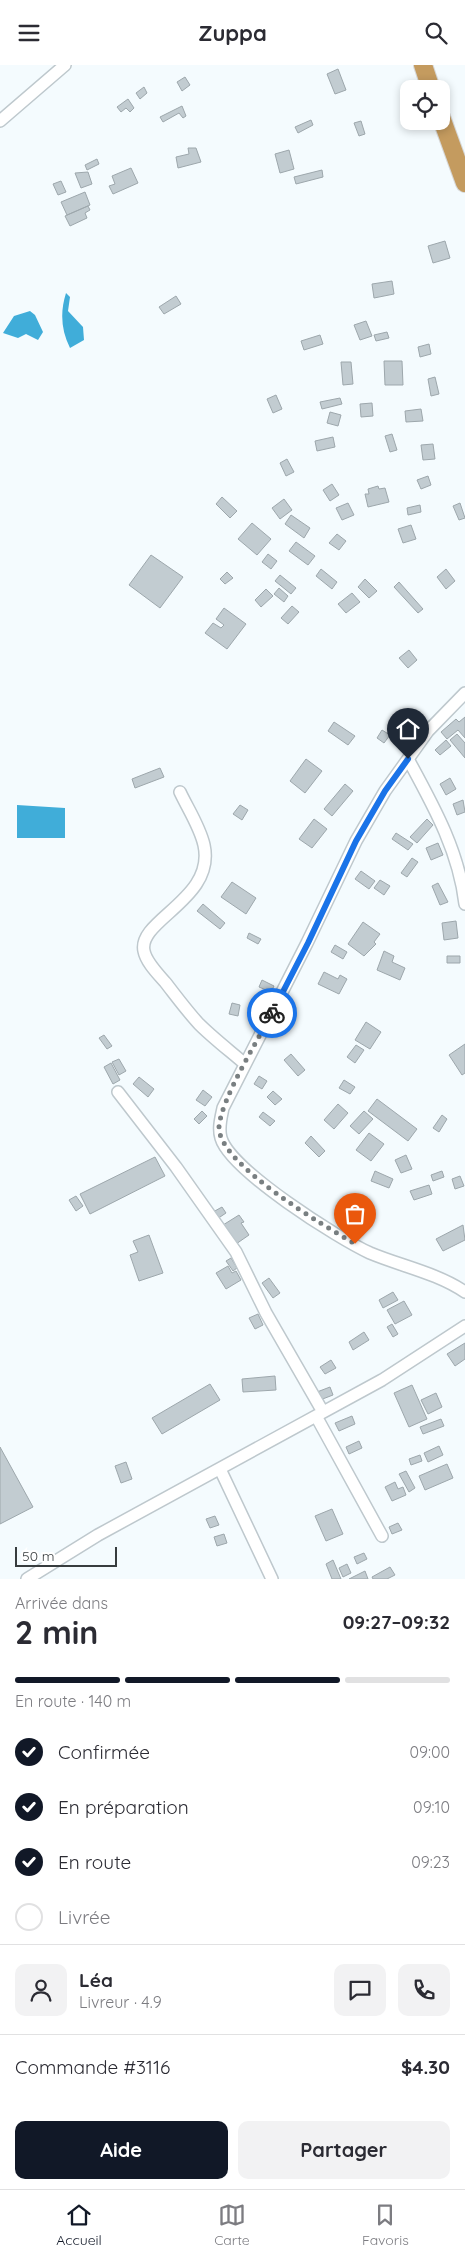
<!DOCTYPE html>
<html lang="fr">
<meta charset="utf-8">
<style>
body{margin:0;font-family:Quicksand,sans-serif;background:#f2f2f3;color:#2b2b33;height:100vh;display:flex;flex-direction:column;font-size:19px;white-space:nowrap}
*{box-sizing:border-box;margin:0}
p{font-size:16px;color:#7c7c81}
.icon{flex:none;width:28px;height:28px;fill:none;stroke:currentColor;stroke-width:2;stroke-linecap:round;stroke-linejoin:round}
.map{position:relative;height:1514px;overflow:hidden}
.panel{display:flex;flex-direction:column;background:#fff;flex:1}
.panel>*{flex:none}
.controls{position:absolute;left:400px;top:15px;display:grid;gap:10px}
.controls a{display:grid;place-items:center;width:50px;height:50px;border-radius:10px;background:#fff;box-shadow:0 2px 8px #0003;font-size:25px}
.scale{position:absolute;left:15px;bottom:12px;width:102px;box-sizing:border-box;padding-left:5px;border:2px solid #373c3e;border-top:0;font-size:14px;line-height:18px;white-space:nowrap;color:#373c3e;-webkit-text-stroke:4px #fff;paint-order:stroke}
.pin{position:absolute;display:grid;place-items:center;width:42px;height:42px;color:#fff;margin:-51px -21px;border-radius:50% 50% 50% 0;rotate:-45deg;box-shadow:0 0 5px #0007}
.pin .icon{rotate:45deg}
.courier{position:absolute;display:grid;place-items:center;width:50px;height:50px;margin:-25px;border:4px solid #1a73e8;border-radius:50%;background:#fff;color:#222;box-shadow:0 1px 6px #0007}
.head em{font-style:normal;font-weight:800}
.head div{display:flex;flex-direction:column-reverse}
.head{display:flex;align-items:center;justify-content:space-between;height:85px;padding:0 15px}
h1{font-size:32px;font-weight:800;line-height:38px}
.bar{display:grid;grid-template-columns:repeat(4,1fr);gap:8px 5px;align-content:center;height:60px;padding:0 15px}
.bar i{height:6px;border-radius:4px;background:#e1e1e2}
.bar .on{background:#111827}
.bar p{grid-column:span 4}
.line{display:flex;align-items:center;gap:12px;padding:0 15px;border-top:1px solid #e1e1e2}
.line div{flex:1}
.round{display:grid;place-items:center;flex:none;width:52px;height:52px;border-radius:10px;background:#f2f2f3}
ol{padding:0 15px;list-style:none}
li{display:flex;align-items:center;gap:15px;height:55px}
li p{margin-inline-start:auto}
li .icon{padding:5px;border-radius:50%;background:#111827;color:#fff;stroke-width:4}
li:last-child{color:#7c7c81}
li i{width:28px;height:28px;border:2px solid #e1e1e2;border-radius:50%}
.cta{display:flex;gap:10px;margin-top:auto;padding:10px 15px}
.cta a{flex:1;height:58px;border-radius:10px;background:#111827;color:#fff;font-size:20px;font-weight:800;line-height:58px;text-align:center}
.cta a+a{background:#f2f2f3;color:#2b2b33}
header{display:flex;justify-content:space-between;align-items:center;height:65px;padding:0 15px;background:#fff;font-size:22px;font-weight:800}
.dock{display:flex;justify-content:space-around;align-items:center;height:70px;border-top:1px solid #e1e1e2;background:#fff;font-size:14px;color:#7c7c81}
.dock a{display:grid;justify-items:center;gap:2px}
.dock .on{color:#111827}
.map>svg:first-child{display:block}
.water{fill:#40add9}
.building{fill:#c2ccd1;stroke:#9da7ac}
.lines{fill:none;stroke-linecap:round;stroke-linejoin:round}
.minor-casing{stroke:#bec8cd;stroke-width:14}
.trunk-casing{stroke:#d7d8d8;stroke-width:20}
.minor{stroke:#fff;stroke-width:11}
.trunk{stroke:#c49b5f;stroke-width:18}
.done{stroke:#797f81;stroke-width:5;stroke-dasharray:0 9}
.route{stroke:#1a73e8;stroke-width:6}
</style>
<header><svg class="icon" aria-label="menu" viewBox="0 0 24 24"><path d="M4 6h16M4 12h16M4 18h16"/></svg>Zuppa<svg class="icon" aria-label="search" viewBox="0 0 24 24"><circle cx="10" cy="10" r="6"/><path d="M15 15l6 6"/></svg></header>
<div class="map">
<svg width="465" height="1514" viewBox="0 0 465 1514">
<rect width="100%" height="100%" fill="#f4fbfe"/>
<path class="water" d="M66 228 70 232 68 246 83 262 84 275 70 283C61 265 60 247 66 228Z
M30 246 35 250 43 267 38 275 26 269 18 273 3 268 14 251Z
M17 740 65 743V773H17Z"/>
<path class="building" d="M338 4 346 25 335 29 327 9Z
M185 12 190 20 182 26 177 17Z
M144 22 147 28 140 34 136 28Z
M128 34 134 43 130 47 126 43 121 47 117 42Z
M182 41 186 51 183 53 179 48 163 57 160 52Z
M311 55 313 60 298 68 295 62Z
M361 56 365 69 359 71 354 58Z
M188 83H196L201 97 178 103 176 92 189 89Z
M289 85 294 104 280 108 275 89Z
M97 94 99 99 87 105 85 100Z
M131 103 138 118 113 129 109 121 115 119 112 111Z
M322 105 323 112 296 119 294 112Z
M88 107 92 119 81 123 75 108Z
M61 116 66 127 58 130 53 119Z
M85 127 90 140 67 150 61 137Z
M88 141 90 145 85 148 87 153 70 161 65 151Z
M445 176 450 193 433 198 428 181Z
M392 216 394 229 374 233 372 219Z
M176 231 181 239 164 249 159 242Z
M366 256 372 271 360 275 354 260Z
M387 267 389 273 376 276 374 270Z
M320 270 323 279 304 285 301 276Z
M429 279 431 289 420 292 418 282Z
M384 296H402L403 320H385Z
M341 297H351L353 319 343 320Z
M435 312 439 329 431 331 428 314Z
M276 330 282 344 273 348 267 334Z
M340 333 342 339 322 344 320 337Z
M372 338 373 351 361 352 360 339Z
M421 344 423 356 406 357 405 346Z
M330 347 341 350 338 361 327 358Z
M392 369 397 385 390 387 385 371Z
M333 372 335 382 317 386 315 376Z
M433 379 435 394 423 395 421 380Z
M287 394 294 407 286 411 280 398Z
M428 411 431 420 421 424 417 415Z
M332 419 339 430 330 436 323 425Z
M378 421 379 424 385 423 389 437 368 442 365 429H369L368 424Z
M222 432 237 446 230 453 216 439Z
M284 434 292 445 280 454 272 443Z
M348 438 354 450 342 455 336 443Z
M460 438 465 453 459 455 453 441Z
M420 440 421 447 408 450 407 443Z
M291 450 310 463 304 473 285 459Z
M252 458 271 474 257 490 238 474Z
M411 460 416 474 403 478 398 464Z
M337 469 346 476 339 485 329 478Z
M296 477 315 491 308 500 289 486Z
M268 489 277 496 271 504 262 497Z
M151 490 183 512 160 543 129 520Z
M321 504 337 517 332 524 316 511Z
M446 504 455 516 446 524 437 512Z
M227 507 233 513 225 519 220 514Z
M280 510 296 523 291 529 275 516Z
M365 514 377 526 369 533 358 522Z
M399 517 423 544 418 548 394 522Z
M279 523 288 531 284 537 274 529Z
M266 524 273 531 261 542 255 535Z
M352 528 360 537 346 548 338 539Z
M292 541 299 547 288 559 281 553Z
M224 543 246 559 227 584 205 568 213 558 221 563 224 560 216 554Z
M409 585 417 595 408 603 399 593Z
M465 652V673L458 665 447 674 441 667 456 654 459 657Z
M334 657 355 671 348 680 328 666Z
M382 665 390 670 384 678 377 673Z
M457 669 465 678V693L450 675Z
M446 675 451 681 440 690 435 685Z
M306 694 322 706 305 728 290 716Z
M160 703 164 712 135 723 132 714Z
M450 713 456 724 446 730 440 719Z
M345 719 353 726 332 751 324 744Z
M463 735 465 747 457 750 453 739Z
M240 740 248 745 242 755 233 749Z
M314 754 327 764 312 783 299 774Z
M427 754 433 760 417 778 410 772Z
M396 768 413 779 408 785 392 774Z
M438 778 443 790 431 795 426 783Z
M412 793 418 797 407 812 401 808Z
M361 806 375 816 369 824 355 814Z
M380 815 390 821 384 830 374 823Z
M232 817 256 833 246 849 221 832Z
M438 818 448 837 440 840 432 821Z
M203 839 225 858 220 864 197 846Z
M456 856 458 873 444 875 442 858Z
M363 857 380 869 374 877 376 879 364 891 348 879Z
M249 868 261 874 258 879 247 873Z
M335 880 347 887 343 894 331 887Z
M384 886 394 891 392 897 405 903 400 915 377 905Z
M447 891H460V898H447Z
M324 907 338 914 340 910 347 914 339 929 318 919Z
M262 915 274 921 271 927 259 922Z
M232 938 240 940 238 951 229 949Z
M366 957 381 967 370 984 355 975Z
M104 970 112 981 107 984 99 973Z
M465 979V1008L462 1010 449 990Z
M356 980 364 985 355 998 347 992Z
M291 989 305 1005 298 1011 284 995Z
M119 994 126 1006 119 1010 112 997Z
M111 998 120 1015 113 1019 104 1002Z
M259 1011 267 1016 262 1024 254 1019Z
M139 1012 154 1024 148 1032 133 1019Z
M344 1015 355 1022 350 1029 339 1023Z
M203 1025 212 1032 205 1041 196 1035Z
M273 1026 282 1034 275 1040 267 1032Z
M377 1034 417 1064 408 1076 368 1046Z
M338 1039 348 1048 334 1064 324 1055Z
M202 1046 207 1051 199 1059 194 1054Z
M364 1046 373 1054 359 1069 350 1061Z
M263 1047 275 1056 270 1061 259 1052Z
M442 1050 447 1054 439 1067 433 1063Z
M369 1068 384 1079 371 1096 356 1085Z
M311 1071 325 1086 319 1092 305 1078Z
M406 1090 412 1104 401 1108 395 1095Z
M155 1092 165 1111 90 1149 80 1129Z
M375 1106 393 1114 389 1123 371 1116Z
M442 1106 444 1112 433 1116 431 1110Z
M460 1111 464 1121 455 1124 452 1114Z
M429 1120 432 1129 414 1135 410 1126Z
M76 1131 83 1141 76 1146 69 1135Z
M222 1142 226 1148 217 1154 213 1147Z
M239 1150 244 1157 241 1158 249 1170 236 1179 223 1160Z
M463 1160 465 1175 443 1186 436 1174Z
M149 1170 163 1208 139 1216 130 1190 138 1187 133 1176Z
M231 1193 237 1203 233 1206 226 1196Z
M228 1201 232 1208 236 1206 241 1215 226 1224 216 1208Z
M269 1213 280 1228 273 1233 262 1218Z
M393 1227 398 1235 383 1243 379 1235Z
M404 1236 412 1250 395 1259 387 1245Z
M258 1249 263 1260 255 1264 249 1253Z
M392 1259 398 1269 393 1272 387 1262Z
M364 1267 369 1275 353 1285 349 1277Z
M465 1278V1294L455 1301 447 1289Z
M331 1295 336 1303 325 1309 320 1302Z
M275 1311 276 1325 243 1327 242 1314Z
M210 1319 220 1335 162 1369 152 1353Z
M412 1320 427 1354 409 1362 394 1328Z
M330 1322 333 1330 320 1335 317 1327Z
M436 1328 442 1342 428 1349 421 1335Z
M352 1351 355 1359 339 1366 335 1358Z
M441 1354 444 1361 423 1369 420 1362Z
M359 1376 362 1383 349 1389 346 1382Z
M439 1381 443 1390 428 1397 424 1388Z
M0 1382 33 1442 0 1459Z
M420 1390 422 1396 411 1400 409 1394Z
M126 1397 132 1414 121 1418 115 1401Z
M447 1399 453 1413 425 1425 419 1411Z
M406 1406 415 1423 409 1427 399 1409Z
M395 1417 398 1424 403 1422 406 1430 392 1436 385 1422Z
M332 1444 343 1469 326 1476 315 1451Z
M215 1451 219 1460 210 1463 206 1454Z
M398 1458 402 1465 392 1469 389 1462Z
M224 1469 227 1478 217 1481 214 1472Z
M364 1488 367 1494 357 1499 354 1492Z
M333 1495 341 1514H332L326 1499Z
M347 1499 351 1508 343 1512 339 1503Z
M390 1502 395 1510 387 1514H373L372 1512Z
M365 1506 368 1514H349Z"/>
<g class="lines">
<g class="minor-casing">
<path id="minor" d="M0 56 65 0
M465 628 428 666 408 694 385 726 356 776 307 878 223 1043C221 1053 218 1063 221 1073 230 1105 339 1174 370 1188 401 1201 437 1208 465 1227
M408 694C433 740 459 786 465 839
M180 727C188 744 200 762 204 780 216 834 137 855 144 886 146 897 158 909 165 917 176 931 187 946 199 959 213 973 230 986 245 999
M118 1027 176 1102 236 1187 266 1248 323 1347
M316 1351 382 1471
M220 1404 272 1514
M27 1514 98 1470 382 1315 465 1261"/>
</g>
<g class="trunk-casing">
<path id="trunk" d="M423 0 431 24
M441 52 465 118"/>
</g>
<use href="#minor" class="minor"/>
<use href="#trunk" class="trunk"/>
</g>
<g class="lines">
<path class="done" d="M272 948C258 975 221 1034 219 1062 218 1099 325 1161 355 1179"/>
<path class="route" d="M272 948 308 878 356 776 385 726 408 694"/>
</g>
</svg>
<div class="controls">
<a><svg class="icon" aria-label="locate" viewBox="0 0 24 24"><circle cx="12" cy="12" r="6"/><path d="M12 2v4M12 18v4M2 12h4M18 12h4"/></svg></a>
</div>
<div class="scale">50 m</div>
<div class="pin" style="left:355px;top:1179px;background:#ea580c"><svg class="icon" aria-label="bag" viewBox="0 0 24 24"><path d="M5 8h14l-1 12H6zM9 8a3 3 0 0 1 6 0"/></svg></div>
<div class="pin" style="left:408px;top:694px;background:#1f2937"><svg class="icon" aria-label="home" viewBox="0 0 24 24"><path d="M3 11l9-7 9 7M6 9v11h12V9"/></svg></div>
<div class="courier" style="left:272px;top:948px"><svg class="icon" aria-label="bike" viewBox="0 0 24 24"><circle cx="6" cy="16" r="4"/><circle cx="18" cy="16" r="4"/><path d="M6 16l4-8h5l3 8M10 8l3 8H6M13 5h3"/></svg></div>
</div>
<section class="panel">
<div class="head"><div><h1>2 min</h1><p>Arrivée dans</p></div><em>09:27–09:32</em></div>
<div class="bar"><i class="on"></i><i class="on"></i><i class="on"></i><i></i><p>En route · 140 m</p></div>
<ol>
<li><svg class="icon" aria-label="check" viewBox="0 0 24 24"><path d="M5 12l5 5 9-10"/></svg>Confirmée<p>09:00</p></li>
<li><svg class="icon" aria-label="check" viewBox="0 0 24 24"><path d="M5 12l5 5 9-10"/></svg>En préparation<p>09:10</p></li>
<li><svg class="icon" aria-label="check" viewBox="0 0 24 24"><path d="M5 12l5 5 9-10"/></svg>En route<p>09:23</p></li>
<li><i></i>Livrée</li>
</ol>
<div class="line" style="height:90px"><a class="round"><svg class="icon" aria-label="person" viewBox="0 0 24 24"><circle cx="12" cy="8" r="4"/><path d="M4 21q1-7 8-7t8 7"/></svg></a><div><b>Léa</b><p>Livreur · 4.9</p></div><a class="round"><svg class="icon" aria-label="chat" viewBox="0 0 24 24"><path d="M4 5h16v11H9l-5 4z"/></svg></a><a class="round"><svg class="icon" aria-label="phone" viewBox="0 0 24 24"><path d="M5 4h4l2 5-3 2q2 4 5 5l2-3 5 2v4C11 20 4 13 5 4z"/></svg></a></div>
<div class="line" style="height:65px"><div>Commande #3116</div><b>$4.30</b></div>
<div class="cta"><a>Aide</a><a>Partager</a></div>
</section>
<nav class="dock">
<a class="on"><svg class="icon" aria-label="home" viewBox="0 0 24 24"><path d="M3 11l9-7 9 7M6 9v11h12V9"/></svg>Accueil</a>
<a><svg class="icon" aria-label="map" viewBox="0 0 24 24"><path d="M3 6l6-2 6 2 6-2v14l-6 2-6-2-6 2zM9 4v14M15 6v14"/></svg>Carte</a>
<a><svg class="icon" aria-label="saved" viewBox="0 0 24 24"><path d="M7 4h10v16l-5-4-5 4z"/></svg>Favoris</a>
</nav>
